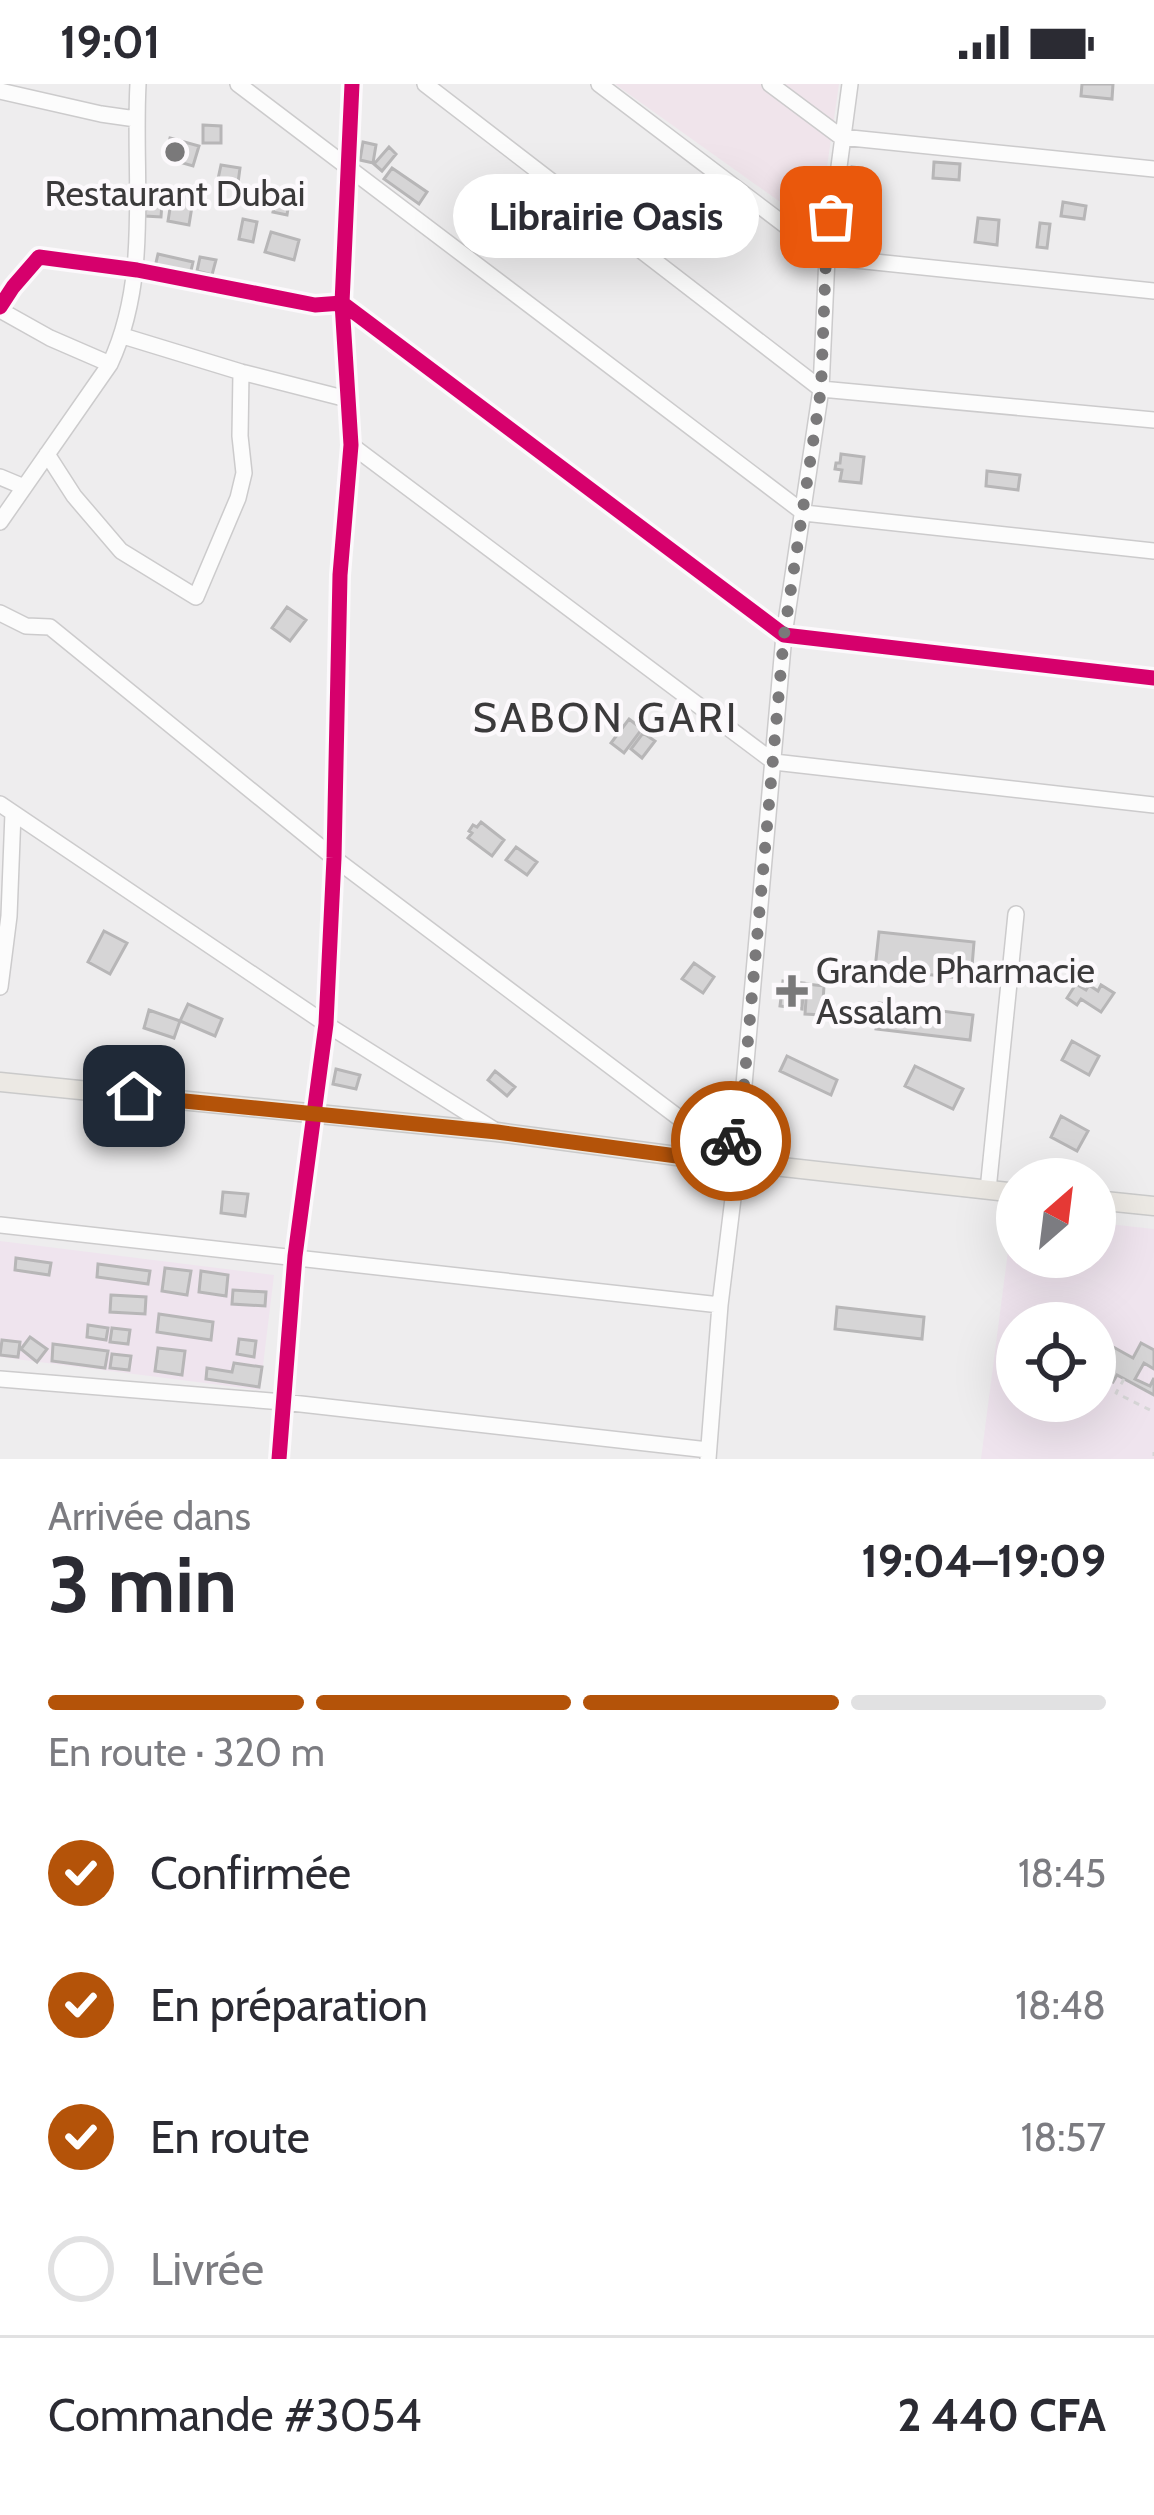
<!DOCTYPE html>
<html lang="fr">
<meta charset="utf-8">
<style>
body{margin:0;font-family:Cabin,sans-serif;background:#f2f2f3;color:#2b2b33;height:100vh;display:flex;flex-direction:column;font-size:45px;white-space:nowrap}
*{box-sizing:border-box;margin:0}
p{font-size:39px;color:#7c7c81}
.icon{flex:none;width:66px;height:66px;fill:none;stroke:currentColor;stroke-width:2;stroke-linecap:round;stroke-linejoin:round}
.map{position:relative;height:1375px;overflow:hidden}
.panel{display:flex;flex-direction:column;background:#fff;flex:1}
.panel>*{flex:none}
.needle{width:78px;rotate:28deg}
.tools{position:absolute;left:996px;top:1074px;display:grid;gap:24px}
.tools a{display:grid;place-items:center;width:120px;height:120px;border-radius:50%;background:#fff;box-shadow:0 12px 48px #0002;font-size:60px}
.pin{position:absolute;display:grid;place-items:center;width:102px;height:102px;color:#fff;margin:-51px;border-radius:24px;box-shadow:0 6px 18px #0006}
.courier{position:absolute;display:grid;place-items:center;width:120px;height:120px;margin:-60px;border:9px solid #b45309;border-radius:50%;background:#fff;color:#222;box-shadow:0 3px 15px #0007}
.bubble{position:absolute;height:84px;border-radius:42px;background:#fff;box-shadow:0 12px 48px #0002;font-size:39px;font-weight:800;line-height:84px;text-align:center}
.head em{font-style:normal;font-weight:800}
.head div{display:flex;flex-direction:column-reverse}
.head{display:flex;align-items:center;justify-content:space-between;height:204px;padding:0 48px}
h1{font-size:78px;font-weight:800;line-height:90px}
.bar{display:grid;grid-template-columns:repeat(4,1fr);gap:18px 12px;align-content:center;height:144px;padding:0 48px}
.bar i{height:15px;border-radius:9px;background:#e1e1e2}
.bar .current{background:#b45309}
.bar p{grid-column:span 4}
.line{display:flex;align-items:center;gap:30px;padding:0 48px;border-top:3px solid #e1e1e2}
.line div{flex:1}
ol{padding:0 48px;list-style:none}
li{display:flex;align-items:center;gap:36px;height:132px}
li p{margin-inline-start:auto}
li .icon{padding:12px;border-radius:50%;background:#b45309;color:#fff;stroke-width:4}
li:last-child{color:#7c7c81}
li i{width:66px;height:66px;border:6px solid #e1e1e2;border-radius:50%}
.status{display:flex;justify-content:space-between;align-items:center;height:84px;padding:0 60px;background:#fff;direction:ltr}
.status svg{height:33px;fill:currentColor}
.map>svg:first-child{display:block}
.commercial{fill:#f0e4eb}
.education{fill:#efe4ee;fill-rule:evenodd}
.building{fill:#d6d5d6;stroke:#b7b6b7;stroke-width:3}
.lines{fill:none;stroke-linecap:round;stroke-linejoin:round}
.minor-casing{stroke:#cccbcc;stroke-width:18}
.major-casing{stroke:#cacaca;stroke-width:21}
.path{stroke:#d8d7d8;stroke-width:3;stroke-dasharray:6 6;stroke-linecap:butt}
.minor{stroke:#fcfcfc;stroke-width:15}
.major{stroke:#ece9e4;stroke-width:18}
.cycleway-casing{stroke:#fcf9fc;stroke-width:22}
.cycleway{stroke:#d6006c;stroke-width:15}
.done{stroke:#7a797a;stroke-width:12;stroke-dasharray:0 21.6}
.route{stroke:#b45309;stroke-width:15}
.poi-dot{fill:#7a797a;stroke:#fcf9fc;stroke-width:4.5}
.labels{text-anchor:middle;stroke-width:9;stroke-linejoin:round;paint-order:stroke}
.poi-label{font-size:36px;fill:#3b3a3b;stroke:#fcf9fc}
.quarter-label{font-size:42px;letter-spacing:3px;fill:#3b3a3b;stroke:#fcf9fc}
</style>
<div class="status"><b>19:01</b><svg viewBox="0 0 49 12"><path d="M0 12V9h3v3zM5 12V6h3v6zM10 12V3h3v9zM15 12V0h3v12zM26 1h20v11H26zM47 4h2v5h-2z"/></svg></div>
<div class="map">
<svg width="1154" height="1375" viewBox="0 0 1154 1375">
<rect width="100%" height="100%" fill="#eeedee"/>
<path class="commercial" d="M615 0H839L818 145 626 8Z"/>
<path class="education" d="M1017 1138V1173H1095V1143L1099 1139 1154 1145V1375H981L1011 1144ZM1017 1239H1095V1317H1017Z
M0 1157 274 1191 260 1306 0 1273Z"/>
<path class="building" d="M1082 0H1113L1112 15 1081 12Z
M203 41 221 42V59H203Z
M170 54 199 62 193 82 165 74Z
M363 58 376 61 373 79 360 76Z
M389 63 396 70 382 87 374 80Z
M934 78 960 80 959 96 933 94Z
M221 81 240 84 238 99 218 95Z
M852 83 862 84 859 113 849 112Z
M392 84 427 108 419 120 384 95Z
M173 106 194 110 189 141 168 137Z
M277 110 290 112 287 131 273 128Z
M145 118 162 119 161 133 145 132Z
M1063 118 1086 122 1084 135 1061 132Z
M978 134 999 136 997 161 975 158Z
M243 135 257 138 253 158 239 155Z
M1040 139 1050 140 1047 164 1037 163Z
M271 148 299 156 294 176 265 168Z
M158 170 193 178 190 191 155 183Z
M200 173 216 176 212 191 197 187Z
M841 370 864 373 861 399 840 397 842 386 835 385 836 379H840Z
M987 387 1020 391 1018 406 986 402Z
M287 523 306 536 290 557 272 544Z
M629 635 642 645 624 669 611 659Z
M643 649 655 657 642 674 631 665Z
M481 738 504 756 492 772 468 754 472 749 469 747 473 741 477 743Z
M516 763 537 778 527 791 506 776Z
M104 847 127 859 110 890 88 878Z
M879 848 974 858 971 895 875 885Z
M694 879 714 893 703 909 682 895Z
M783 897 804 899 802 925 780 922Z
M807 900 824 902 822 931 805 930Z
M1076 900 1086 906 1089 901 1098 907 1101 901 1114 909 1101 928 1081 915 1077 921 1067 914Z
M879 919 973 931 970 956 876 945Z
M188 920 222 935 215 952 180 937Z
M149 926 180 937 174 954 144 944Z
M1072 957 1099 972 1089 991 1062 976Z
M787 972 837 996 831 1011 780 987Z
M915 982 963 1005 953 1025 905 1002Z
M336 985 360 991 356 1005 333 1000Z
M495 987 515 1003 507 1012 488 996Z
M1061 1032 1088 1047 1077 1067 1051 1053Z
M223 1108 248 1110 245 1132 221 1129Z
M16 1174 51 1179 49 1191 15 1186Z
M98 1180 150 1187 148 1200 97 1193Z
M165 1184 191 1187 187 1211 162 1207Z
M201 1187 228 1191 226 1212 199 1208Z
M233 1206 266 1208 265 1222 232 1220Z
M111 1211 146 1213 145 1230 110 1228Z
M837 1223 924 1233 922 1255 835 1245Z
M159 1230 213 1238 211 1256 157 1248Z
M88 1241 108 1244 106 1256 87 1253Z
M112 1244 130 1246 128 1260 110 1258Z
M30 1253 47 1265 37 1278 21 1265Z
M239 1255 256 1257 254 1273 237 1270Z
M2 1256 20 1258 18 1273 0 1271Z
M1106 1259 1133 1274 1141 1259 1154 1266V1285L1144 1279 1135 1295 1150 1302 1154 1294V1311L1117 1291 1113 1298 1095 1288V1279Z
M53 1260 108 1267 105 1284 52 1277Z
M158 1264 185 1267 182 1291 155 1287Z
M112 1270 131 1272 129 1286 110 1284Z
M234 1279 262 1283 259 1303 206 1295 207 1284 232 1288Z"/>
<g class="lines">
<g class="minor-casing">
<path id="minor" d="M238 0 804 429 1154 467
M425 0 821 305 1154 336
M599 0 827 173 1154 207
M770 0 841 53 1154 85
M0 7 101 30 136 35
M0 223 13 203 39 173 137 186 315 221 342 219 784 551 1154 594
M0 226 50 254 110 280
M123 252 241 288 347 315
M351 361 774 678 1154 721
M47 370 74 412 121 467 196 513 238 414 244 389 240 352 241 288
M0 393 24 403
M0 438 110 280C151 192 133 94 138 0
M0 529 26 542 50 543 334 774 719 1064
M0 720 326 940 493 1045
M0 903 9 832 13 729
M739 1057 784 551 821 305 827 173 850 0
M988 1106 1016 830
M0 1141 720 1221
M0 1295 283 1318 708 1366
M279 1375 295 1172 326 940 334 774 340 491 351 361 342 219 352 0
M708 1375 720 1221 735 1098"/>
</g>
<g class="major-casing">
<path id="major" d="M0 998 497 1048 714 1077
M714 1077a21 21 0 1 1 42 0a21 21 0 1 1-42 0Z
M755 1080 1017 1109
M1095 1116 1154 1122"/>
</g>
<path class="path" d="M1124 1295 1116 1309 1154 1328
M1154 1368V1372"/>
<use href="#minor" class="minor"/>
<use href="#major" class="major"/>
<g class="cycleway-casing">
<path id="cycleway" d="M0 223 13 203 39 173 137 186 315 221 342 219 784 551 1154 594
M279 1375 295 1172 326 940 334 774 340 491 351 361 342 219 352 0"/>
</g>
<use href="#cycleway" class="cycleway"/>
</g>
<g class="lines">
<path class="done" d="M731 1057H739L784 551 821 305 826 172 831 133"/>
<path class="route" d="M134 1012 497 1048 714 1077 719 1064 731 1057"/>
</g>
<g class="poi-dot">
<circle cx="175" cy="68" r="12"/>
<path d="M786 889h12v12h12v12h-12v12h-12v-12h-12v-12h12z"/>
</g>
<g class="labels">
<g class="poi-label">
<text x="175" y="122">Restaurant Dubai</text>
<text x="816" y="899" text-anchor="start">Grande Pharmacie<tspan x="816" dy="41">Assalam</tspan></text>
</g>
<g class="quarter-label">
<text x="606" y="648">SABON GARI</text>
</g>
</g>
</svg>
<div class="tools">
<a><svg class="needle" viewBox="-14 -14 28 28"><path d="M0-13l5 13h-10z" fill="#e53935"/><path d="M0 13l5-13h-10z" fill="#7c7c81"/></svg></a>
<a><svg class="icon" aria-label="locate" viewBox="0 0 24 24"><circle cx="12" cy="12" r="6"/><path d="M12 2v4M12 18v4M2 12h4M18 12h4"/></svg></a>
</div>
<div class="pin" style="left:831px;top:133px;background:#ea580c"><svg class="icon" aria-label="bag" viewBox="0 0 24 24"><path d="M5 8h14l-1 12H6zM9 8a3 3 0 0 1 6 0"/></svg></div>
<div class="pin" style="left:134px;top:1012px;background:#1f2937"><svg class="icon" aria-label="home" viewBox="0 0 24 24"><path d="M3 11l9-7 9 7M6 9v11h12V9"/></svg></div>
<div class="courier" style="left:731px;top:1057px"><svg class="icon" aria-label="bike" viewBox="0 0 24 24"><circle cx="6" cy="16" r="4"/><circle cx="18" cy="16" r="4"/><path d="M6 16l4-8h5l3 8M10 8l3 8H6M13 5h3"/></svg></div>
<div class="bubble" style="left:453px;top:90px;width:306px">Librairie Oasis</div>
</div>
<section class="panel">
<div class="head"><div><h1>3 min</h1><p>Arrivée dans</p></div><em>19:04–19:09</em></div>
<div class="bar"><i class="current"></i><i class="current"></i><i class="current"></i><i></i><p>En route · 320 m</p></div>
<ol>
<li><svg class="icon" aria-label="check" viewBox="0 0 24 24"><path d="M5 12l5 5 9-10"/></svg>Confirmée<p>18:45</p></li>
<li><svg class="icon" aria-label="check" viewBox="0 0 24 24"><path d="M5 12l5 5 9-10"/></svg>En préparation<p>18:48</p></li>
<li><svg class="icon" aria-label="check" viewBox="0 0 24 24"><path d="M5 12l5 5 9-10"/></svg>En route<p>18:57</p></li>
<li><i></i>Livrée</li>
</ol>
<div class="line" style="height:156px"><div>Commande #3054</div><b>2 440 CFA</b></div>
</section>
